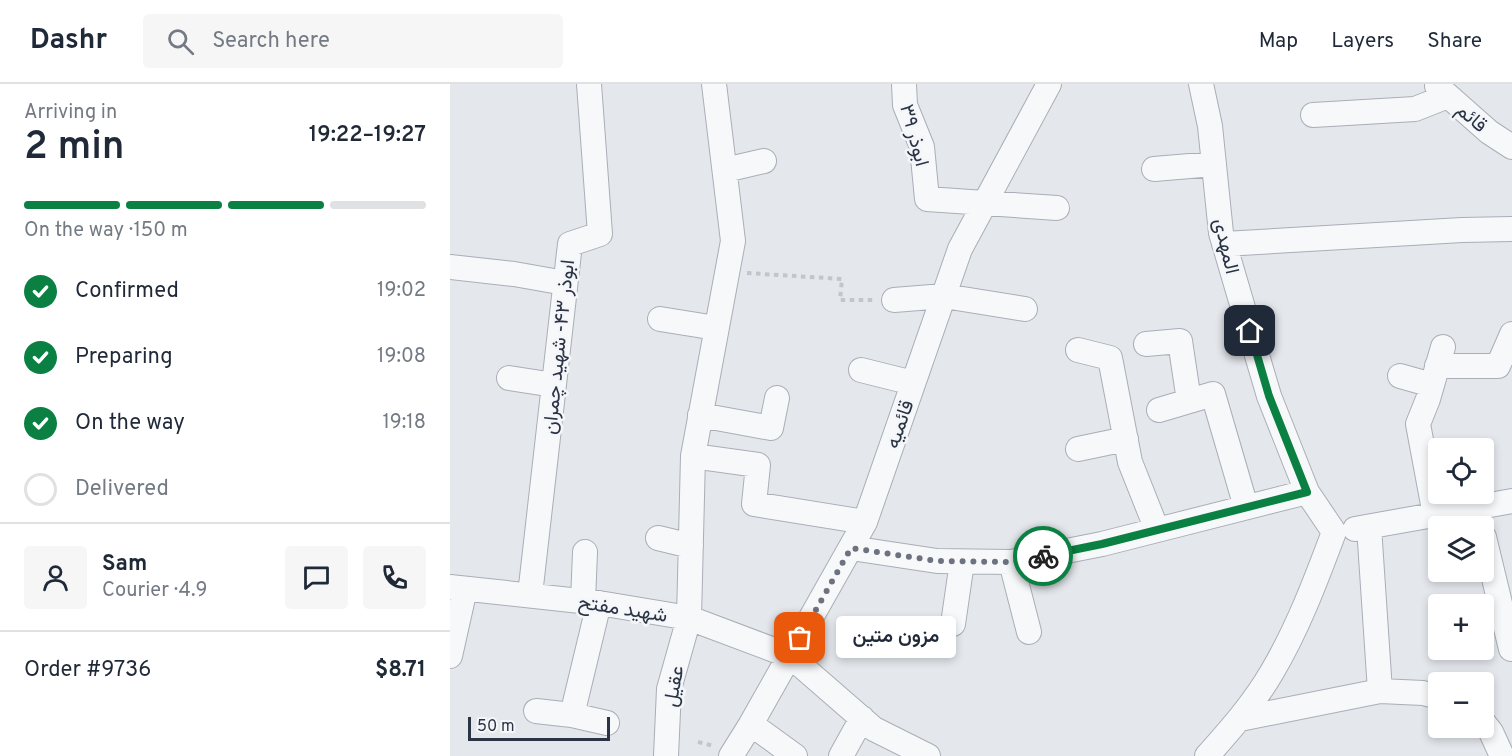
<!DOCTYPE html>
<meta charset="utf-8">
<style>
body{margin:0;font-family:Overpass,Vazirmatn,sans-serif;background:#f6f6f7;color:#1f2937;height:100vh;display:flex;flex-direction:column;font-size:22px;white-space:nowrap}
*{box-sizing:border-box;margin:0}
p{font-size:20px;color:#747a83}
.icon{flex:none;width:33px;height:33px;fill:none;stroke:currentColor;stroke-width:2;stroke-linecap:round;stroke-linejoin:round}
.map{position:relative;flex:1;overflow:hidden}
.side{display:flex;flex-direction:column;background:#fff;width:450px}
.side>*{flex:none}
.buttons{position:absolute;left:978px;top:354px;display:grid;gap:12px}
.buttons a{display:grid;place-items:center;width:66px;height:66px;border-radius:6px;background:#fff;box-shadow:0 3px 9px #0003;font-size:30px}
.scale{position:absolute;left:18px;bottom:15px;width:142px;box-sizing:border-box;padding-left:6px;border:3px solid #2b3445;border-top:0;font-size:16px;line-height:21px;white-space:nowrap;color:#2b3445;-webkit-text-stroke:4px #f4f6f9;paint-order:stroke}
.pin{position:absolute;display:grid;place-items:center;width:51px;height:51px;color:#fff;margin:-26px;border-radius:12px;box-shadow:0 3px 9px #0006}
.courier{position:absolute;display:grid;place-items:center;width:60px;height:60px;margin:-30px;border:4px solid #0b8043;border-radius:50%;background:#fff;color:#222;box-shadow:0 2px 8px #0007}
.bubble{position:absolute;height:42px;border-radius:6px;background:#fff;box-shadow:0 3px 9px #0003;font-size:20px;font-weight:600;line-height:42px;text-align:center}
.headline em{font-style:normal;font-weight:600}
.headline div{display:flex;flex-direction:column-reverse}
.headline{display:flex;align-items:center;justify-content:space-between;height:102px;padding:0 24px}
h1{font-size:39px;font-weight:600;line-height:45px}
.bar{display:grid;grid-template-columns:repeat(4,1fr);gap:9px 6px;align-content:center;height:72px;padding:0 24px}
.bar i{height:8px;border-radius:4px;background:#e0e1e3}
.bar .selected{background:#0b8043}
.bar p{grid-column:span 4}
.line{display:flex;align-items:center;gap:15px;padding:0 24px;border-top:2px solid #e0e1e3}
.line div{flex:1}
.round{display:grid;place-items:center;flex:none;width:63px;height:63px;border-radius:6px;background:#f6f6f7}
ol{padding:0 24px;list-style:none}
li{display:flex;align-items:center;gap:18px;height:66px}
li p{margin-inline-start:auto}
li .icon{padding:6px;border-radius:50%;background:#0b8043;color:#fff;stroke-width:4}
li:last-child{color:#747a83}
li i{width:33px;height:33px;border:3px solid #e0e1e3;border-radius:50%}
header{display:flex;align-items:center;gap:36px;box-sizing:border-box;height:84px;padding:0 30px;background:#fff;border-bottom:2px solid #e0e1e3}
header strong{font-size:28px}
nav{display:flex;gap:33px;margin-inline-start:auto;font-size:21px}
.search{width:420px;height:54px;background:#f6f6f7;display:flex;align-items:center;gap:15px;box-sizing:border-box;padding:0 21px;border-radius:6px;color:#747a83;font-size:22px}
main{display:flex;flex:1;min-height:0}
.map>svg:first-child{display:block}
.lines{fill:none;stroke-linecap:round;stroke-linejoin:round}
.minor-casing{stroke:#a9aeb7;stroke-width:26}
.path{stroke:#c2c5cb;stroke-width:4;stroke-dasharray:4.5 4.5;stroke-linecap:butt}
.minor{stroke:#f7f8fa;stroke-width:24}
.done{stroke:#6c737f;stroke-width:6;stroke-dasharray:0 10.8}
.route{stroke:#0b8043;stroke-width:8}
.labels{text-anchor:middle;stroke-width:5;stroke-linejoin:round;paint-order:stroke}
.street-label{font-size:20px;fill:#2b3445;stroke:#f4f6f9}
</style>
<header>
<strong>Dashr</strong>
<div class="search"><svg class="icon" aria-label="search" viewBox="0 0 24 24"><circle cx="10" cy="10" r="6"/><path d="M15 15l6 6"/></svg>Search here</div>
<nav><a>Map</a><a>Layers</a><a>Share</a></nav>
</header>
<main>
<section class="side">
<div class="headline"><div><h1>2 min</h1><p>Arriving in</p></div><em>19:22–19:27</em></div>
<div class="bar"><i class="selected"></i><i class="selected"></i><i class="selected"></i><i></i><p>On the way · 150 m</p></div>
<ol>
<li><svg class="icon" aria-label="check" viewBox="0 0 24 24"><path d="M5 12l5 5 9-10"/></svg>Confirmed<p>19:02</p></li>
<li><svg class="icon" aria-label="check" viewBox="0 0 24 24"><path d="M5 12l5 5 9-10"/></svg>Preparing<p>19:08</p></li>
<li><svg class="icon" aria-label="check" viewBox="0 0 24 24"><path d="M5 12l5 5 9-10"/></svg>On the way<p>19:18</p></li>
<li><i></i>Delivered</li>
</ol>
<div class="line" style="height:108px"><a class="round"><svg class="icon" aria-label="person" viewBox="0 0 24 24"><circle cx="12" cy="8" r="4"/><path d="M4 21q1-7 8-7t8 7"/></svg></a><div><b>Sam</b><p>Courier · 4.9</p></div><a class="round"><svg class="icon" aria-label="chat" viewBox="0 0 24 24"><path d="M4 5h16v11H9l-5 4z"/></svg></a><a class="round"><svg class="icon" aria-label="phone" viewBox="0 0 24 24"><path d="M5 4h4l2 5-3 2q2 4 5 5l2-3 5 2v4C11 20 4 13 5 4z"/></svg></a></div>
<div class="line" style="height:78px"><div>Order #9736</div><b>$8.71</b></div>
</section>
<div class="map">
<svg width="1062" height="672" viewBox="0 0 1062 672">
<rect width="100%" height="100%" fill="#e4e7ec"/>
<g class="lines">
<g class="minor-casing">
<path id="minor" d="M454 0 455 21 472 63 477 115 607 124
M751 0 760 42 771 149 819 312 857 408 884 448
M987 2 1039 48 1062 63
M863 31 965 25 998 12
M704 85 764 80
M275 86 314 77
M774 160 1012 146 1062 145
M0 183 64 190 115 199
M444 216 494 212 575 225
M210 235 266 244
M696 260 730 257 739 317
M628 266 660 274 680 378 707 446
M987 282H1048L1062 250
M411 286 463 299
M950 292 982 301
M59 294 104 301
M709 326 763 310 796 423
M250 331 321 344 327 314
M628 365 676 355
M243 372 308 381 304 420 415 438
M985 431 968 340 978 315 993 263
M905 445 1062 417
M1034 453 1061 565
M208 454 241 462
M401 464 487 477 561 478 652 460 857 408
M561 478 579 548
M0 503 149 519 239 534 340 572 424 645 478 672
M80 511 120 160 150 150 139 0
M133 517 135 468
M503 540 512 478
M0 572 15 505
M930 607 973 609 988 613
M86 627 122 631 157 639
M122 631 149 519
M790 635 930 607 919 443
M1034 639 1041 648 1052 672
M301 640 345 672
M216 672 219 605 239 534 243 372 283 157 264 0
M281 672 301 640 415 438 510 165 599 0
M391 672 412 634
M757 672C781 645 804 619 822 588 848 544 866 496 884 448"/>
</g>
<path class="path" d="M297 189 392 195 390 216H425
M248 658 264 662"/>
<use href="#minor" class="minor"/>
</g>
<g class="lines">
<path class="done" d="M350 554 401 464 487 477 561 478 593 472"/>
<path class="route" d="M593 472 652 460 857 408 819 312 800 247"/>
</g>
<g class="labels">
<g class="street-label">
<text transform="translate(1022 33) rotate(40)" y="7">قائم</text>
<text transform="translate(465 51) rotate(75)" y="7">ابوذر ۳۹</text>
<text transform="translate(777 162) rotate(77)" y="7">المهدی</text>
<text transform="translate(108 263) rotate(-84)" y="7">ابوذر ۴۳- شهید چمران</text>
<text transform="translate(449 340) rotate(-71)" y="7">قائمیه</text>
<text transform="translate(173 524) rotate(9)" y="7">شهید مفتح</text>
<text transform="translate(223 602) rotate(-80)" y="7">عقیل</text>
</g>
</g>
</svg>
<div class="buttons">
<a><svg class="icon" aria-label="locate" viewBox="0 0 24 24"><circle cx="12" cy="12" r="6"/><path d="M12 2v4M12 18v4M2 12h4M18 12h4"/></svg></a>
<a><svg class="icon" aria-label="layers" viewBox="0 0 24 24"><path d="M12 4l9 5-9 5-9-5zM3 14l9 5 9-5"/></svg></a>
<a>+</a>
<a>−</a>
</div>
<div class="scale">50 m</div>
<div class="pin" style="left:350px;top:554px;background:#ea580c"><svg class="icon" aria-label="bag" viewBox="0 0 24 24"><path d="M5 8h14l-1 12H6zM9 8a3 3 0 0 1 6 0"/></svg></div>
<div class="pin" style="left:800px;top:247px;background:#1f2937"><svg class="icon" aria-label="home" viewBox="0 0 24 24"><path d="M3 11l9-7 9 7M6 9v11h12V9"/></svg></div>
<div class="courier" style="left:593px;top:472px"><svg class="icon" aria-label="bike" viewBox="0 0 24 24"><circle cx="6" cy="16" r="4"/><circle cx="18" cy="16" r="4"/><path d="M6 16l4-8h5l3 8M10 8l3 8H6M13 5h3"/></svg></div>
<div class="bubble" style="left:386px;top:532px;width:120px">مزون متین</div>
</div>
</main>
